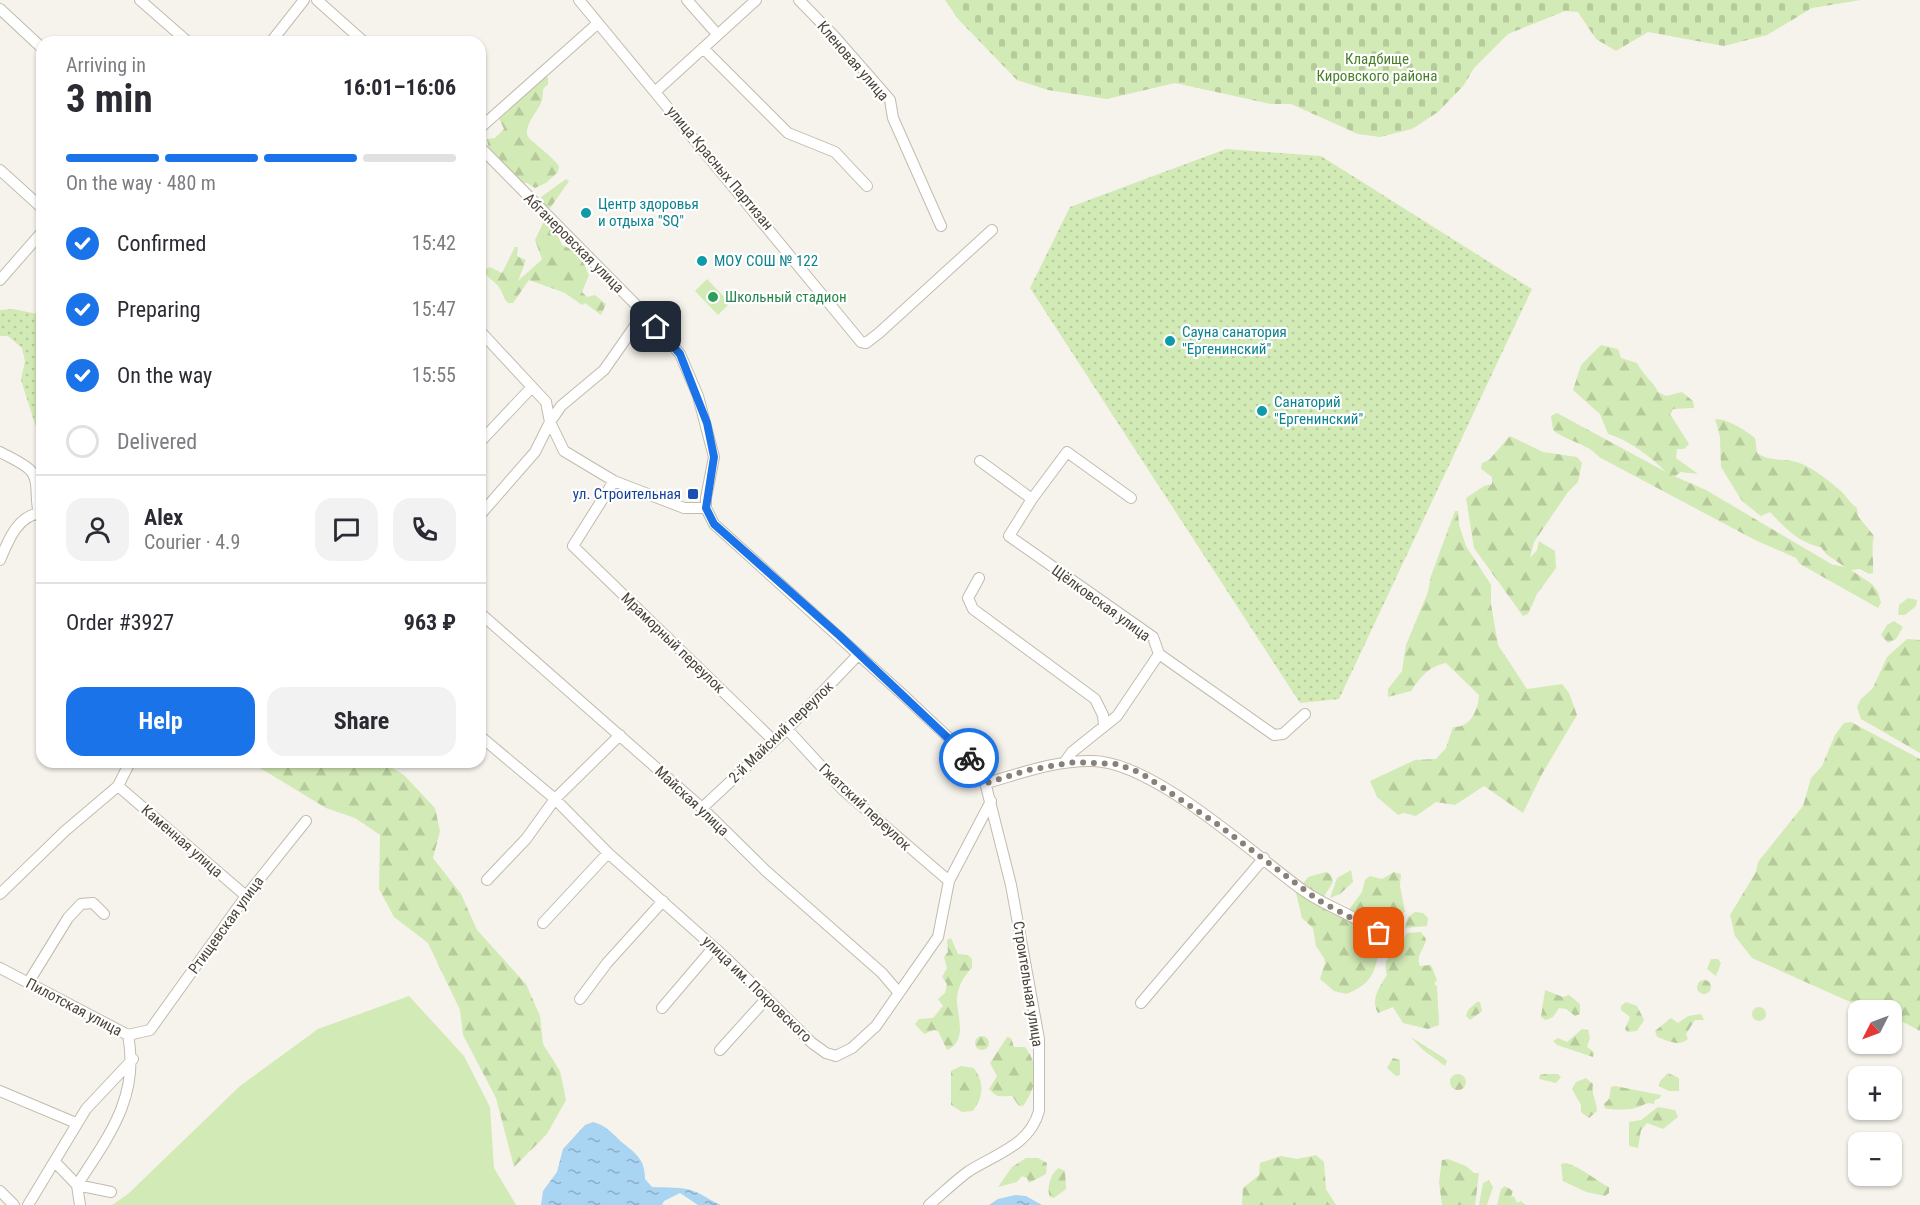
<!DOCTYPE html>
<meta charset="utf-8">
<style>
body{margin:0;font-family:"Roboto Condensed",sans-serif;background:#f2f2f3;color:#2b2b33;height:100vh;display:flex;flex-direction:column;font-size:22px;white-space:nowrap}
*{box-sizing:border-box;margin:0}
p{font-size:20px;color:#7c7c81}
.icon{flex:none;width:33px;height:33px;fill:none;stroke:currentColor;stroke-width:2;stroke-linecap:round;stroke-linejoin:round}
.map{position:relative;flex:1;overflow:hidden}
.sheet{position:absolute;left:36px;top:36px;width:450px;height:732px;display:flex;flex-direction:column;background:#fff;border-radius:18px;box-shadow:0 2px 4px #0004}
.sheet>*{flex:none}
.needle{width:39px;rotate:228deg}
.fabs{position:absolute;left:1848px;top:1000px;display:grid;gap:12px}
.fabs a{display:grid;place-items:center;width:54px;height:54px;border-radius:12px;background:#fff;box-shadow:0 2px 4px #0004;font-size:30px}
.pin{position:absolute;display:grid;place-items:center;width:51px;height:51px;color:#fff;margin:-26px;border-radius:12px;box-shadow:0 3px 9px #0006}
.courier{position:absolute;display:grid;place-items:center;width:60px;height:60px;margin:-30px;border:4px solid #1a73e8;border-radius:50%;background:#fff;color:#222;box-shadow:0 2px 8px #0007}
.overview em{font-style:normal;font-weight:700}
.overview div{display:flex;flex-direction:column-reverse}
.overview{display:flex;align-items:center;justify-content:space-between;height:102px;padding:0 30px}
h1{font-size:39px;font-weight:700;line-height:45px}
.bar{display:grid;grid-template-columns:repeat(4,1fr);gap:9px 6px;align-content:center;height:72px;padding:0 30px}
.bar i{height:8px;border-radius:4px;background:#e1e1e2}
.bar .active{background:#1a73e8}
.bar p{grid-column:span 4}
.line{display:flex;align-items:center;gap:15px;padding:0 30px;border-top:2px solid #e1e1e2}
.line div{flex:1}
.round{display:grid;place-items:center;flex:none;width:63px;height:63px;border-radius:18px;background:#f2f2f3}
ol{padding:0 30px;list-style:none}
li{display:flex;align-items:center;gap:18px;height:66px}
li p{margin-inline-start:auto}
li .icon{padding:6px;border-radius:50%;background:#1a73e8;color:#fff;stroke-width:4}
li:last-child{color:#7c7c81}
li i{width:33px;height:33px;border:3px solid #e1e1e2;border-radius:50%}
.cta{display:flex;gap:12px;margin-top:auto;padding:12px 30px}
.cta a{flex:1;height:69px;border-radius:18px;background:#1a73e8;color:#fff;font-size:24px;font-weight:700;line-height:69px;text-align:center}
.cta a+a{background:#f2f2f3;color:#2b2b33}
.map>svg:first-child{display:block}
.forest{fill:url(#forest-firs)}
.cemetery{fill:url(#cemetery-stones)}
.park{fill:url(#park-dots)}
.garden{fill:#d2eab5}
.water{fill:url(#water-ripples)}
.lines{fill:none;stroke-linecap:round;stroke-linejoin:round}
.minor-casing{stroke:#c2bbae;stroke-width:12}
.minor{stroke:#fff;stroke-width:10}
.done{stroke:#878178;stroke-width:6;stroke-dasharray:0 10.8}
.route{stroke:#1a73e8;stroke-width:8}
.culture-dot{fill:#0f9aa8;stroke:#fff;stroke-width:2}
.leisure-dot{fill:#2e9e5b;stroke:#fff;stroke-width:2}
.transit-dot{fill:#1a4fb4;stroke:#fff;stroke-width:2}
.labels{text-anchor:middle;stroke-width:4.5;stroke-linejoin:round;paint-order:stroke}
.park-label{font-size:15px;fill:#4a7f2a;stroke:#fff}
.street-label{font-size:15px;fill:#4b4439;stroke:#fff}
.culture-label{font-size:15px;fill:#0d838f;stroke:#fff;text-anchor:start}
.leisure-label{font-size:15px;fill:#27864d;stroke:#fff;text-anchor:start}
.transit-label{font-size:15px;fill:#164399;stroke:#fff;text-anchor:end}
</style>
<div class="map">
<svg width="1920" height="1205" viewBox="0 0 1920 1205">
<defs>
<pattern id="forest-firs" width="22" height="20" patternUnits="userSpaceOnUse" patternTransform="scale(1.5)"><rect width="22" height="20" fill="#d2eab5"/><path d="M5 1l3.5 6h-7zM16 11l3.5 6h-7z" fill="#b6ca9c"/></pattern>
<pattern id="cemetery-stones" width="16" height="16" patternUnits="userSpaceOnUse" patternTransform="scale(1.5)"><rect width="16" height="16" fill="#d2eab5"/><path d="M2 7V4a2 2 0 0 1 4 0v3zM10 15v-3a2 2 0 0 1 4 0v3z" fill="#b6ca9c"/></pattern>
<pattern id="park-dots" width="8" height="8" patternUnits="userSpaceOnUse" patternTransform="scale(1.5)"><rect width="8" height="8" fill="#d2eab5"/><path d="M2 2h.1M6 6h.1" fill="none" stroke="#b6ca9c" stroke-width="1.8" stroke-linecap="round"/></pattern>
<pattern id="water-ripples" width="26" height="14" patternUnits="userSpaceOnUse" patternTransform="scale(1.5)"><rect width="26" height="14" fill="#a9d4f2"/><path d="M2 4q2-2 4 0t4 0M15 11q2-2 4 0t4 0" fill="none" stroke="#8caec5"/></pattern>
</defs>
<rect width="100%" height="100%" fill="#f6f3ec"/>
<path class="forest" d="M548 77V84L543 89C543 93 543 98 541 103 537 113 519 130 531 140 541 149 550 155 559 166L558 172 546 183 535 188 527 183H520L489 151 487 139 495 138 504 129 498 116 539 78Z
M566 179 569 181 548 211 539 203 541 197Z
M544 221 556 232 562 245 579 253 589 275 582 292 587 297 595 295 606 304 601 315 585 303 582 305 565 293 529 280 513 303H508C503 298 504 295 500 289 496 281 487 279 484 270L490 267 502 273 515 247H518L517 256 526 260 518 281C523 276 538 264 542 259L535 240Z
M1601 345 1618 349 1621 358 1637 363C1643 375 1653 381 1658 392L1666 396 1682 392 1693 401 1694 408 1673 409 1670 414 1689 444 1684 449H1677L1676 458 1698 474 1681 472 1675 476 1667 473 1706 490 1833 565 1845 567 1826 554 1821 547C1800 544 1784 527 1770 512L1761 516 1742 501 1721 467 1720 437 1715 419C1728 419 1745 430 1755 438L1757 453C1772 463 1786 457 1802 464 1816 470 1830 482 1841 491 1847 497 1850 503 1857 508L1858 516 1874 536C1871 547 1874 561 1873 573L1869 574 1860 569 1851 570 1872 584 1878 592 1881 603 1878 608 1800 564 1796 558 1755 540 1599 457C1587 443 1568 442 1553 430L1551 416 1557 413 1666 472C1651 457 1629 440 1608 434L1600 414 1573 390 1581 365Z
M1510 436 1543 452 1577 457 1582 463 1578 482 1568 492 1534 542 1530 558 1537 550 1539 541 1555 551 1556 568 1537 594 1528 614 1523 616 1474 548 1466 498 1484 486 1492 484V477L1481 469 1482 463 1489 460Z
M1455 511H1458L1459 525 1466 546 1491 585V604L1498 645 1527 689 1562 684 1569 693 1577 715 1542 774 1523 813 1484 786 1455 805 1436 802 1416 816 1404 813 1398 815 1377 797 1370 781 1415 760 1436 759 1446 748 1453 727C1471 728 1478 710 1479 695L1446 663C1429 666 1420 677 1411 691L1388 697V689L1402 671 1406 645 1428 592 1431 576Z
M1908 598 1917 600 1916 606 1905 615H1898L1899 605Z
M1894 621 1903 627 1896 639 1888 643 1881 635 1887 625Z
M1907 639 1920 640V753L1861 719 1857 707 1861 699 1873 688 1887 657Z
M1851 722 1920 759V1031L1892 1016V1011L1866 1009 1752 958 1735 936 1730 915 1756 872 1758 862 1803 806 1811 778 1822 766 1835 735 1844 723Z
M258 762H382L404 775 435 808 440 831 433 858 461 894 477 930 526 984 540 1016 543 1044 560 1071 566 1100 547 1134 514 1167 496 1098 463 1035 460 1010 428 943 394 917 379 889 380 835 355 818 326 808 260 768Z
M1351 870 1353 882 1340 894 1330 898 1337 878Z
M1326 872 1331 875 1333 882 1320 903C1329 919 1365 921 1381 942 1375 970 1375 983 1346 994L1334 991 1320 979 1325 963 1324 958 1316 946 1313 928 1302 918 1296 893 1308 877Z
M1394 872 1401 874 1400 886 1405 912 1385 920 1373 918 1374 926 1348 911 1362 892 1365 880 1370 876 1382 879Z
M1415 912 1423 913 1428 918 1427 926 1405 928 1408 917Z
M1421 932 1426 939C1425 949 1415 955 1420 966L1431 965 1437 980 1434 984 1437 986 1439 1025 1428 1029 1403 1023 1393 1007 1378 1013C1370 999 1380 986 1387 975 1382 959 1391 955 1400 946 1404 942 1403 938 1407 933Z
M951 938 958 954 968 955 972 959V968C964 976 958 986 957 998 956 1014 969 1040 947 1050L938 1031 934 1030 924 1034 915 1024 919 1019 933 1018 943 1006 938 999 945 993 947 984 942 977 947 968 944 957 948 952 947 940Z
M1711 959H1718L1721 963 1716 976 1707 969Z
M1697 987a7 7 0 1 1 14 0a7 7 0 1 1-14 0Z
M1545 990 1563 997 1569 995 1580 1004V1014L1575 1016 1566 1009 1559 1008 1553 1017 1546 1020 1541 1017Z
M1477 1002H1480L1482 1011 1470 1020 1466 1016 1468 1010Z
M1626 1002 1637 1006 1644 1020 1637 1031 1627 1032 1625 1029 1630 1017 1621 1010V1006Z
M1752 1014a7 7 0 1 1 14 0a7 7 0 1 1-14 0Z
M1701 1014 1704 1020H1695L1686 1034 1688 1039C1678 1047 1669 1041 1657 1037L1655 1031 1671 1018 1678 1023 1688 1016Z
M1582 1029 1588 1030 1590 1038 1587 1047 1594 1052 1593 1057 1557 1045 1553 1041 1558 1038 1567 1042Z
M975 1043a7 7 0 1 1 14 0a7 7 0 1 1-14 0Z
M1007 1037 1011 1038 1014 1047H1025C1040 1066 1037 1087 1023 1106H1019L1012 1096C1000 1096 998 1099 989 1089L997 1076 990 1063Z
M1411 1037 1444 1058 1447 1061 1445 1066 1422 1049Z
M1393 1058 1400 1060V1075L1396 1076 1387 1068Z
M961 1066 974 1068C985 1084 983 1096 973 1111L962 1112 951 1105V1071Z
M1668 1073 1679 1078V1091H1669L1659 1086 1660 1081Z
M1545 1074H1558L1561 1077 1556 1083 1539 1079 1540 1075Z
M1450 1082a8 8 0 1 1 16 0a8 8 0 1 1-16 0Z
M1586 1078 1593 1084C1591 1094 1596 1099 1597 1111L1589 1118 1581 1112V1105L1572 1089 1576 1082Z
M1615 1086 1661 1095 1660 1098 1655 1100 1654 1104 1649 1103C1643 1104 1641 1107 1635 1108 1631 1110 1608 1110 1605 1108L1604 1104 1609 1099 1611 1087Z
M1658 1107 1675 1110 1678 1117 1663 1129 1647 1123 1641 1130 1638 1148 1629 1146V1122L1641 1120Z
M1316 1155 1324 1162 1326 1189 1336 1205H1242L1243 1188 1259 1175 1260 1163 1281 1156 1297 1159Z
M1038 1158 1047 1163 1046 1174 1029 1183 1027 1178 1022 1176 1017 1182 998 1187 1012 1167 1026 1158Z
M1448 1159 1466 1166 1474 1173H1479L1475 1205H1442L1439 1182 1442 1160Z
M1566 1163C1583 1168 1593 1179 1609 1187V1193L1605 1196 1586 1192 1563 1181 1561 1164Z
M1059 1168 1065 1171 1066 1189 1054 1198 1050 1197C1046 1189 1051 1172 1059 1168Z
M1489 1180 1493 1187 1487 1205H1479L1483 1183Z
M1505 1186 1513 1191 1511 1197 1514 1196 1517 1203 1521 1201 1525 1205H1497L1501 1189Z"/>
<path class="cemetery" d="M945 0H1861L1812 8 1767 35 1724 46 1648 32 1616 51 1596 39 1578 12 1565 11 1508 34 1474 68 1464 85 1438 112 1412 129 1380 137 1358 134 1291 104H1271L1175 83 1107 99 1048 90 1017 80 958 19Z"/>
<path class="park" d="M1226 149 1321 156 1532 289 1339 699 1300 703 1030 288 1070 207Z
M13 309 42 315V446L21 380 25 361 22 348 8 336H0V310Z"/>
<path class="garden" d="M707 279 730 303 718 315 695 291Z
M409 996 464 1056 490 1107 494 1168 516 1205H112L128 1194 240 1086 318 1029Z"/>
<path class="water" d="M593 1122C608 1126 613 1135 624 1144 638 1155 645 1161 645 1179L652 1187C667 1188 682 1186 696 1192 705 1196 713 1202 721 1205H698L680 1193 664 1201 662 1205H541L543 1191 557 1172 563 1149 585 1125Z
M1015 1195 1026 1196 1042 1205H989L998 1199Z"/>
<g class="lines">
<g class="minor-casing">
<path id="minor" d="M140 0 188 42
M317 0 364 42
M579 0 861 342 866 343 879 333 992 230
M687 0 717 34
M799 0 835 37 890 100 893 118 941 226
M0 9 42 48
M271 42 304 0
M703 48 788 133 835 152 867 186
M656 91 756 0
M480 128 597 24
M480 147 644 313 680 354 698 396 714 457 706 498V508L714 524 902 694 968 756 984 778 1011 885 1039 1039V1111C1030 1145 996 1154 969 1171 955 1181 942 1194 929 1205
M0 170 42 208
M0 280 42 232
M480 331 546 402 550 422 564 451 614 481 684 508H706
M480 442 532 387
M0 452C9 457 21 462 29 469 42 480 32 504 42 518
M980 461 1032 499 1009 536 1153 637 1159 654 1274 735 1283 734 1305 714
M614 481 573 546 774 741
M1032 499 1067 452 1131 498
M480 515 535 452 550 422 561 406 604 370 644 313
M0 560C8 541 18 514 42 513
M979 578 968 598 973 609 1095 699 1103 715 1104 726
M480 613 702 808 766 871 882 973 899 993
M787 729 843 790 949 881
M480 736 555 799 608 853 726 958 812 1043 826 1053 836 1056 852 1048 876 1026 938 937 949 881 991 801
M1064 763 1072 752 1117 716 1159 654
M987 783C1022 773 1056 760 1093 761 1154 762 1254 855 1304 891 1328 908 1366 919 1386 940
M118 786 246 896
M702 808 787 729 858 655
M487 880 526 839 555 799 620 735
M0 894 65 831 118 786 130 762
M543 923 608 853
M0 968 128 1035 150 1030 246 896 306 821
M28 983 68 918 81 904 93 903 104 914
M580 999 607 963 663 901
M1141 1003 1264 858
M662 1008 714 947
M720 1050 767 998
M0 1091 76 1123
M55 1162 77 1185 80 1205
M0 1191 14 1205
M111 1192 77 1185C109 1136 140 1096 128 1035
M28 1205 86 1109 133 1059"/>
</g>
<use href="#minor" class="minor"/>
</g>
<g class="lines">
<path class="done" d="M969 758 987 783 1028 770 1075 762 1117 764 1141 773 1217 824 1318 900 1379 933"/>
<path class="route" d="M656 327 680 354 707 423 714 457 706 508 714 524 840 636 969 758"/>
</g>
<g class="culture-dot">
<circle cx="586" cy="213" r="6"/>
<circle cx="702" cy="261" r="6"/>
<circle cx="1170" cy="341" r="6"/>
<circle cx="1262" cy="411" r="6"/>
</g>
<circle class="leisure-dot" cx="713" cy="297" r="6"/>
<rect class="transit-dot" x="687" y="488" width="12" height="12" rx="3"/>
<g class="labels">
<g class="park-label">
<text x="1377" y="64">Кладбище<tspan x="1377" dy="17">Кировского района</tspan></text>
</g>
<g class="street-label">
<text transform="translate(853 61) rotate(49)" y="5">Кленовая улица</text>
<text transform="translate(720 168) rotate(50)" y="5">улица Красных Партизан</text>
<text transform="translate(574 243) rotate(45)" y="5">Абганеровская улица</text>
<text transform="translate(1101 603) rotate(36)" y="5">Щёлковская улица</text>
<text transform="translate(673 643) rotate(44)" y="5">Мраморный переулок</text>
<text transform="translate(781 732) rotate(-44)" y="5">2-й Майский переулок</text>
<text transform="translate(692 801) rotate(43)" y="5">Майская улица</text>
<text transform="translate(865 807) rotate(43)" y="5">Гжатский переулок</text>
<text transform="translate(182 841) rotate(41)" y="5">Каменная улица</text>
<text transform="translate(226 925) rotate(-54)" y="5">Ртищевская улица</text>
<text transform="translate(1028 984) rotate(81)" y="5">Строительная улица</text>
<text transform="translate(757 989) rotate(44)" y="5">улица им. Покровского</text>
<text transform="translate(74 1007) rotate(28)" y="5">Пилотская улица</text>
</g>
<g class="culture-label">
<text x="598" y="209">Центр здоровья<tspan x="598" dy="17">и отдыха "SQ"</tspan></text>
<text x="714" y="266">МОУ СОШ № 122</text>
<text x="1182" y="337">Сауна санатория<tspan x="1182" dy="17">"Ергенинский"</tspan></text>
<text x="1274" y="407">Санаторий<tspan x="1274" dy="17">"Ергенинский"</tspan></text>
</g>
<g class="leisure-label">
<text x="725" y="302">Школьный стадион</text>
</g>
<g class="transit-label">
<text x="681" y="499">ул. Строительная</text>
</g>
</g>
</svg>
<div class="fabs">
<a><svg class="needle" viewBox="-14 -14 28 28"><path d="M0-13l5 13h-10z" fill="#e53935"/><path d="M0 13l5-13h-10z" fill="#7c7c81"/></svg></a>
<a>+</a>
<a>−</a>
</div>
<div class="pin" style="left:1379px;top:933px;background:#ea580c"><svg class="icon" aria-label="bag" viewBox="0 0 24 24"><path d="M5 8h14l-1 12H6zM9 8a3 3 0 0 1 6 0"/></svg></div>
<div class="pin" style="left:656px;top:327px;background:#1f2937"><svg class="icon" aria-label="home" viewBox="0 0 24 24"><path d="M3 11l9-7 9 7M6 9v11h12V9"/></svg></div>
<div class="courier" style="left:969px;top:758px"><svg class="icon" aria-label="bike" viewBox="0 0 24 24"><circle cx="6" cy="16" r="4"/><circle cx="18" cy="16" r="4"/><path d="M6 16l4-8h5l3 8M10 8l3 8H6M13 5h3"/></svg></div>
<section class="sheet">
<div class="overview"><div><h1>3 min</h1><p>Arriving in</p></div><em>16:01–16:06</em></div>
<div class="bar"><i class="active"></i><i class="active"></i><i class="active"></i><i></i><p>On the way · 480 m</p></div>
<ol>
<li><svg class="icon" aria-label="check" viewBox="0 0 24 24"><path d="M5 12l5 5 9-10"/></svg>Confirmed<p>15:42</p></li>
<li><svg class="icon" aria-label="check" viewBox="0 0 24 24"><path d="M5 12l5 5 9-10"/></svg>Preparing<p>15:47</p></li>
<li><svg class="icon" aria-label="check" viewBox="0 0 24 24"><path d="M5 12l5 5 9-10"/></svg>On the way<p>15:55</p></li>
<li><i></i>Delivered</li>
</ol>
<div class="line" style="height:108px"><a class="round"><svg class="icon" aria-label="person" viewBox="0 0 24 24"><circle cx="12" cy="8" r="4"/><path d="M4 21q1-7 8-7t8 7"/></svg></a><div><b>Alex</b><p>Courier · 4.9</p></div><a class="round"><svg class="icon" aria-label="chat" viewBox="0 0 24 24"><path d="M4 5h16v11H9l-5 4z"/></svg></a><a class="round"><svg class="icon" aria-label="phone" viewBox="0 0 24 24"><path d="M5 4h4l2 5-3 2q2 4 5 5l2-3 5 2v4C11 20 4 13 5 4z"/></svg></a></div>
<div class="line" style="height:78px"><div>Order #3927</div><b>963 ₽</b></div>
<div class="cta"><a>Help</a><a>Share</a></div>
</section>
</div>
